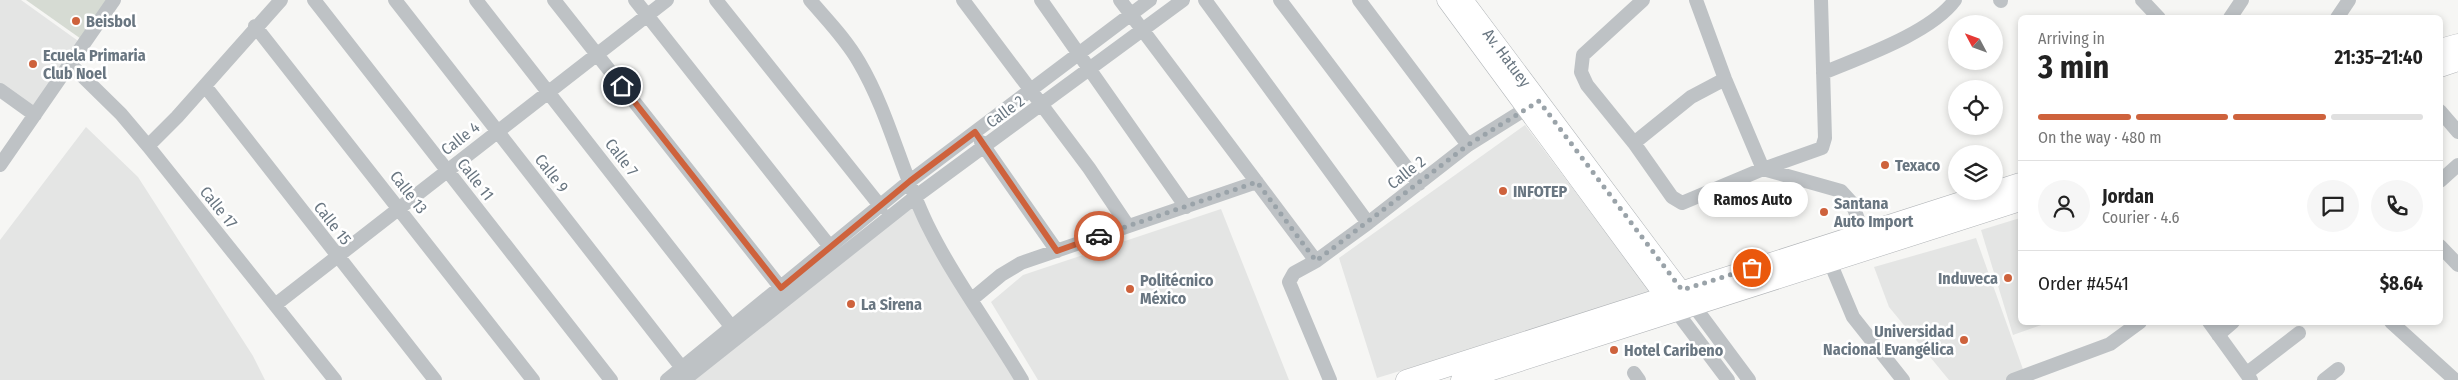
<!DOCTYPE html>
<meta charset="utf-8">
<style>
body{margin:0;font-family:"Fira Sans Condensed",sans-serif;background:#f6f6f6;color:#222;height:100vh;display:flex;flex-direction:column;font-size:19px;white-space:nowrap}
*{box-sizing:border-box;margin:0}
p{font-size:16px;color:#767676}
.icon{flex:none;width:28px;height:28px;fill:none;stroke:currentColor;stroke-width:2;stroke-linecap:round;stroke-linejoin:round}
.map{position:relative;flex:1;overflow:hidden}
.side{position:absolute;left:2018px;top:15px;width:425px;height:310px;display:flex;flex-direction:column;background:#fff;border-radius:8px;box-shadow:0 2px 8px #0003}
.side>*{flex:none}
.needle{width:32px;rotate:311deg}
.tools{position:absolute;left:1948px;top:15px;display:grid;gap:10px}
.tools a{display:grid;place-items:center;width:55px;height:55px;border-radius:50%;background:#fff;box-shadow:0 2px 8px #0003;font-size:25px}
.pin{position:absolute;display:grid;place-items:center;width:42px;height:42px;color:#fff;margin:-21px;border:2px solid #fff;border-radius:50%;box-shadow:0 1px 5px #0007}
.courier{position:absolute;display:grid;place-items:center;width:50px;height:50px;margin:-25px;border:4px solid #ce623c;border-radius:50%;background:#fff;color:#222;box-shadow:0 1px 6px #0007}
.bubble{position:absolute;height:35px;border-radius:18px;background:#fff;box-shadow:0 2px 8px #0003;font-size:16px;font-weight:700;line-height:35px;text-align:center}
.headline em{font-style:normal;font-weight:700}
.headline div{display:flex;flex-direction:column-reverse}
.headline{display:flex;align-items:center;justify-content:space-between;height:85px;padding:0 20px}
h1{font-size:32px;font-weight:700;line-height:38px}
.bar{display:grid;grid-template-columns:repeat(4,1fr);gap:8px 5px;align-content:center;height:60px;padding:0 20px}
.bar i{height:6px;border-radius:4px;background:#e0e0e0}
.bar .on{background:#ce623c}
.bar p{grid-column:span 4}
.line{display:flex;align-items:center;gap:12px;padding:0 20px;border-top:1px solid #e0e0e0}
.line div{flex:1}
.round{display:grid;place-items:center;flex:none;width:52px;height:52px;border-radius:26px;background:#f6f6f6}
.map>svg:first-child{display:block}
.built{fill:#e4e5e4}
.green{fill:#d6dbd3}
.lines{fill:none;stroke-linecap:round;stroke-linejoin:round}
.major-casing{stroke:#b2b6b9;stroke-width:19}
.highway-casing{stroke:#b2b5b8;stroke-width:21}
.minor{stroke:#bec2c5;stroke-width:14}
.major{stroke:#fff;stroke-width:18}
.highway{stroke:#fff;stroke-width:20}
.done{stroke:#9aa3a9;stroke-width:5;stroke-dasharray:0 9}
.route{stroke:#ce623c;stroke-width:6}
.poi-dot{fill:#ce623c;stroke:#fff;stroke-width:2}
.labels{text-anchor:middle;stroke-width:5;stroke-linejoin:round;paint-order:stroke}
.poi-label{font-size:16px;font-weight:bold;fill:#697681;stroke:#fff;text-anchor:start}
.street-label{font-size:16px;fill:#697681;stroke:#fff}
</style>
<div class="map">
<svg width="2458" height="380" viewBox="0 0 2458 380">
<rect width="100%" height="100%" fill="#f6f6f4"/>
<path class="built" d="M0 0H21L81 43 34 109 0 84Z
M1525 125 1652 294 1377 378 1339 258Z
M86 127 138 177 253 356 265 380H0V240Z
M914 198 1021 380H689Z
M1221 209 1289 380H1038L991 302 1023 275Z
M2020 218V322L2047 323 2013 335 1981 230Z
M1976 238 2024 372 2006 380H1949L1889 307 1874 267Z"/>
<path class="green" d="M26 0H112L84 41Z"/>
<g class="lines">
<g class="major-casing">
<g id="major">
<path d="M1446 0 1672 307"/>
<path id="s1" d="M1464 0 1690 302"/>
</g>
</g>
<g class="highway-casing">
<path id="highway" d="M2440 49 2458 44
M2440 67 2458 61
M1406 380 2020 183
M1461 380 2020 201"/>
</g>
<path class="minor" d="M314 0 611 380
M395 0 682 368
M476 0 737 334
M554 0 781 288
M635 0 831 248
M716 0 881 207
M810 0C827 20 846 39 859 62 889 113 901 171 927 224 954 279 991 328 1022 380
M963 0 1089 168 1128 226
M1041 0 1186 207
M1120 0 1316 261
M1205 0 1368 223
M1280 0 1419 184
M1359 0 1468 145
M1643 0 1583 55 1581 72 1587 85 1634 143 1672 197 1682 203 1763 169 1822 148 1825 138 1821 0
M1696 0 1725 79 1763 169 1841 191 1852 203 1863 233
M2000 0 2001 1
M2142 0 2159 18
M2230 18 2242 0
M2337 18 2349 0
M255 26 533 380
M69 63 121 114 148 146 335 380
M1823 73C1861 57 1931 33 1955 0
M205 86 435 380
M0 90 35 115
M2440 111 2458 132
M981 142 1057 251
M1634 143 1691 97 1725 79
M148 146 177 117 281 0
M0 165 114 0
M2440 181 2458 165
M2440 246 2458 265
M1827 255 1853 317 1903 380
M971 300 1001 275 1021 263 1257 182
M275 305 667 0
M1694 306 1749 380
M1676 311 1728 380
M2209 322 2251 380
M2391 322 2455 380
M2218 335 2233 322
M1634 373 1639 380
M2247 373 2299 333
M667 380 910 181 1150 0
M684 380 915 197 1183 0
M1330 380 1289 282 1294 273 1316 261 1368 223 1468 145 1535 103
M2013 380 2110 344 2140 322
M2324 380 2338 369"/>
<use href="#major" class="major"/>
<use href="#highway" class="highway"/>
</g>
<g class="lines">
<path class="done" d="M1099 236 1257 182 1316 261 1468 145 1539 101 1682 290 1752 268"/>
<path class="route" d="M622 86 781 288 910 181 975 132 1057 251 1099 236"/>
</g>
<g class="poi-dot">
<circle cx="76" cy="21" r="5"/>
<circle cx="33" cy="64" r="5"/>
<circle cx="1885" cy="165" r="5"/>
<circle cx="1503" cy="191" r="5"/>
<circle cx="1824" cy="212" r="5"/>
<circle cx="2008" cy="278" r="5"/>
<circle cx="1130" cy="289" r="5"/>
<circle cx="851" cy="304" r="5"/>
<circle cx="1964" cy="340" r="5"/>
<circle cx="1614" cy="350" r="5"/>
</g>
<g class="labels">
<g class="poi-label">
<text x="86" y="27">Beisbol</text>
<text x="43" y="61">Ecuela Primaria<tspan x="43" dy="18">Club Noel</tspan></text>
<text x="1895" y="171">Texaco</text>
<text x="1513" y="197">INFOTEP</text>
<text x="1834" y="209">Santana<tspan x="1834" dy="18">Auto Import</tspan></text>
<text x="1998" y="284" text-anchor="end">Induveca</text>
<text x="1140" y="286">Politécnico<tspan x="1140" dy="18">México</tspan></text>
<text x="861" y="310">La Sirena</text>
<text x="1954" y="337" text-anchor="end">Universidad<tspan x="1954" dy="18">Nacional Evangélica</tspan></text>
<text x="1624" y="356">Hotel Caribeno</text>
</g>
<g class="street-label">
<text dy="6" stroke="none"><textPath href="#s1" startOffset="72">Av. Hatuey</textPath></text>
<text transform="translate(1005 111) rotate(-36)" y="6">Calle 2</text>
<text transform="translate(460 138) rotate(-38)" y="6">Calle 4</text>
<text transform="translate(622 157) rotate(52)" y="6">Calle 7</text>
<text transform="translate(1406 172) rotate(-38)" y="6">Calle 2</text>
<text transform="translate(552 173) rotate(52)" y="6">Calle 9</text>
<text transform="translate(476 179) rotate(52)" y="6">Calle 11</text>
<text transform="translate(409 192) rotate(52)" y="6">Calle 13</text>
<text transform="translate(219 207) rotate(51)" y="6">Calle 17</text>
<text transform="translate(333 223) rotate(52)" y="6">Calle 15</text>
</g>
</g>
</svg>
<div class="tools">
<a><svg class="needle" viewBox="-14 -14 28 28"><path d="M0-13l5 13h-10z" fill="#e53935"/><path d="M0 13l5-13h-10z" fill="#767676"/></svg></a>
<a><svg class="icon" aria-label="locate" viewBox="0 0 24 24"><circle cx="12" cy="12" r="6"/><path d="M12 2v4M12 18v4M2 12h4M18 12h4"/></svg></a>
<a><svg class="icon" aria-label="layers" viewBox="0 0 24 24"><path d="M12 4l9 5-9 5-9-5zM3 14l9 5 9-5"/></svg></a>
</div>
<div class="pin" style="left:1752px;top:268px;background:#ea580c"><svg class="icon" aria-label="bag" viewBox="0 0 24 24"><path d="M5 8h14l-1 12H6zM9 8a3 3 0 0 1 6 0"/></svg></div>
<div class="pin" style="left:622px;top:86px;background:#1f2937"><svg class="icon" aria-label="home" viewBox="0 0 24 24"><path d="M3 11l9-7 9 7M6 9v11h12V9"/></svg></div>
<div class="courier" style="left:1099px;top:236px"><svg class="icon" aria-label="car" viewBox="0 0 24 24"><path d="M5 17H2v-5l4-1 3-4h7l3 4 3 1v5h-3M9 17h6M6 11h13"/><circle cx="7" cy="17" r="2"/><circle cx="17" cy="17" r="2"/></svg></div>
<div class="bubble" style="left:1698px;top:182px;width:110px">Ramos Auto</div>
<section class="side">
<div class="headline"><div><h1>3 min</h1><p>Arriving in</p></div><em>21:35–21:40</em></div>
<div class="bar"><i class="on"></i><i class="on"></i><i class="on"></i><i></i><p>On the way · 480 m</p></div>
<div class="line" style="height:90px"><a class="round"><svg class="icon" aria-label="person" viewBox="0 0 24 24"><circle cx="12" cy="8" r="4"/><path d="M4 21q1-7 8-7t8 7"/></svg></a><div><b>Jordan</b><p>Courier · 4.6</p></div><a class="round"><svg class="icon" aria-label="chat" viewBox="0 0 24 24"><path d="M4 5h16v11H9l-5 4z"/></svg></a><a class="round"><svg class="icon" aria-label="phone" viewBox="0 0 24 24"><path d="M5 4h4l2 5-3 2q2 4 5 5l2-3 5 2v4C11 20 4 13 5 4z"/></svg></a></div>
<div class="line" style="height:65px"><div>Order #4541</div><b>$8.64</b></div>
</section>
</div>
